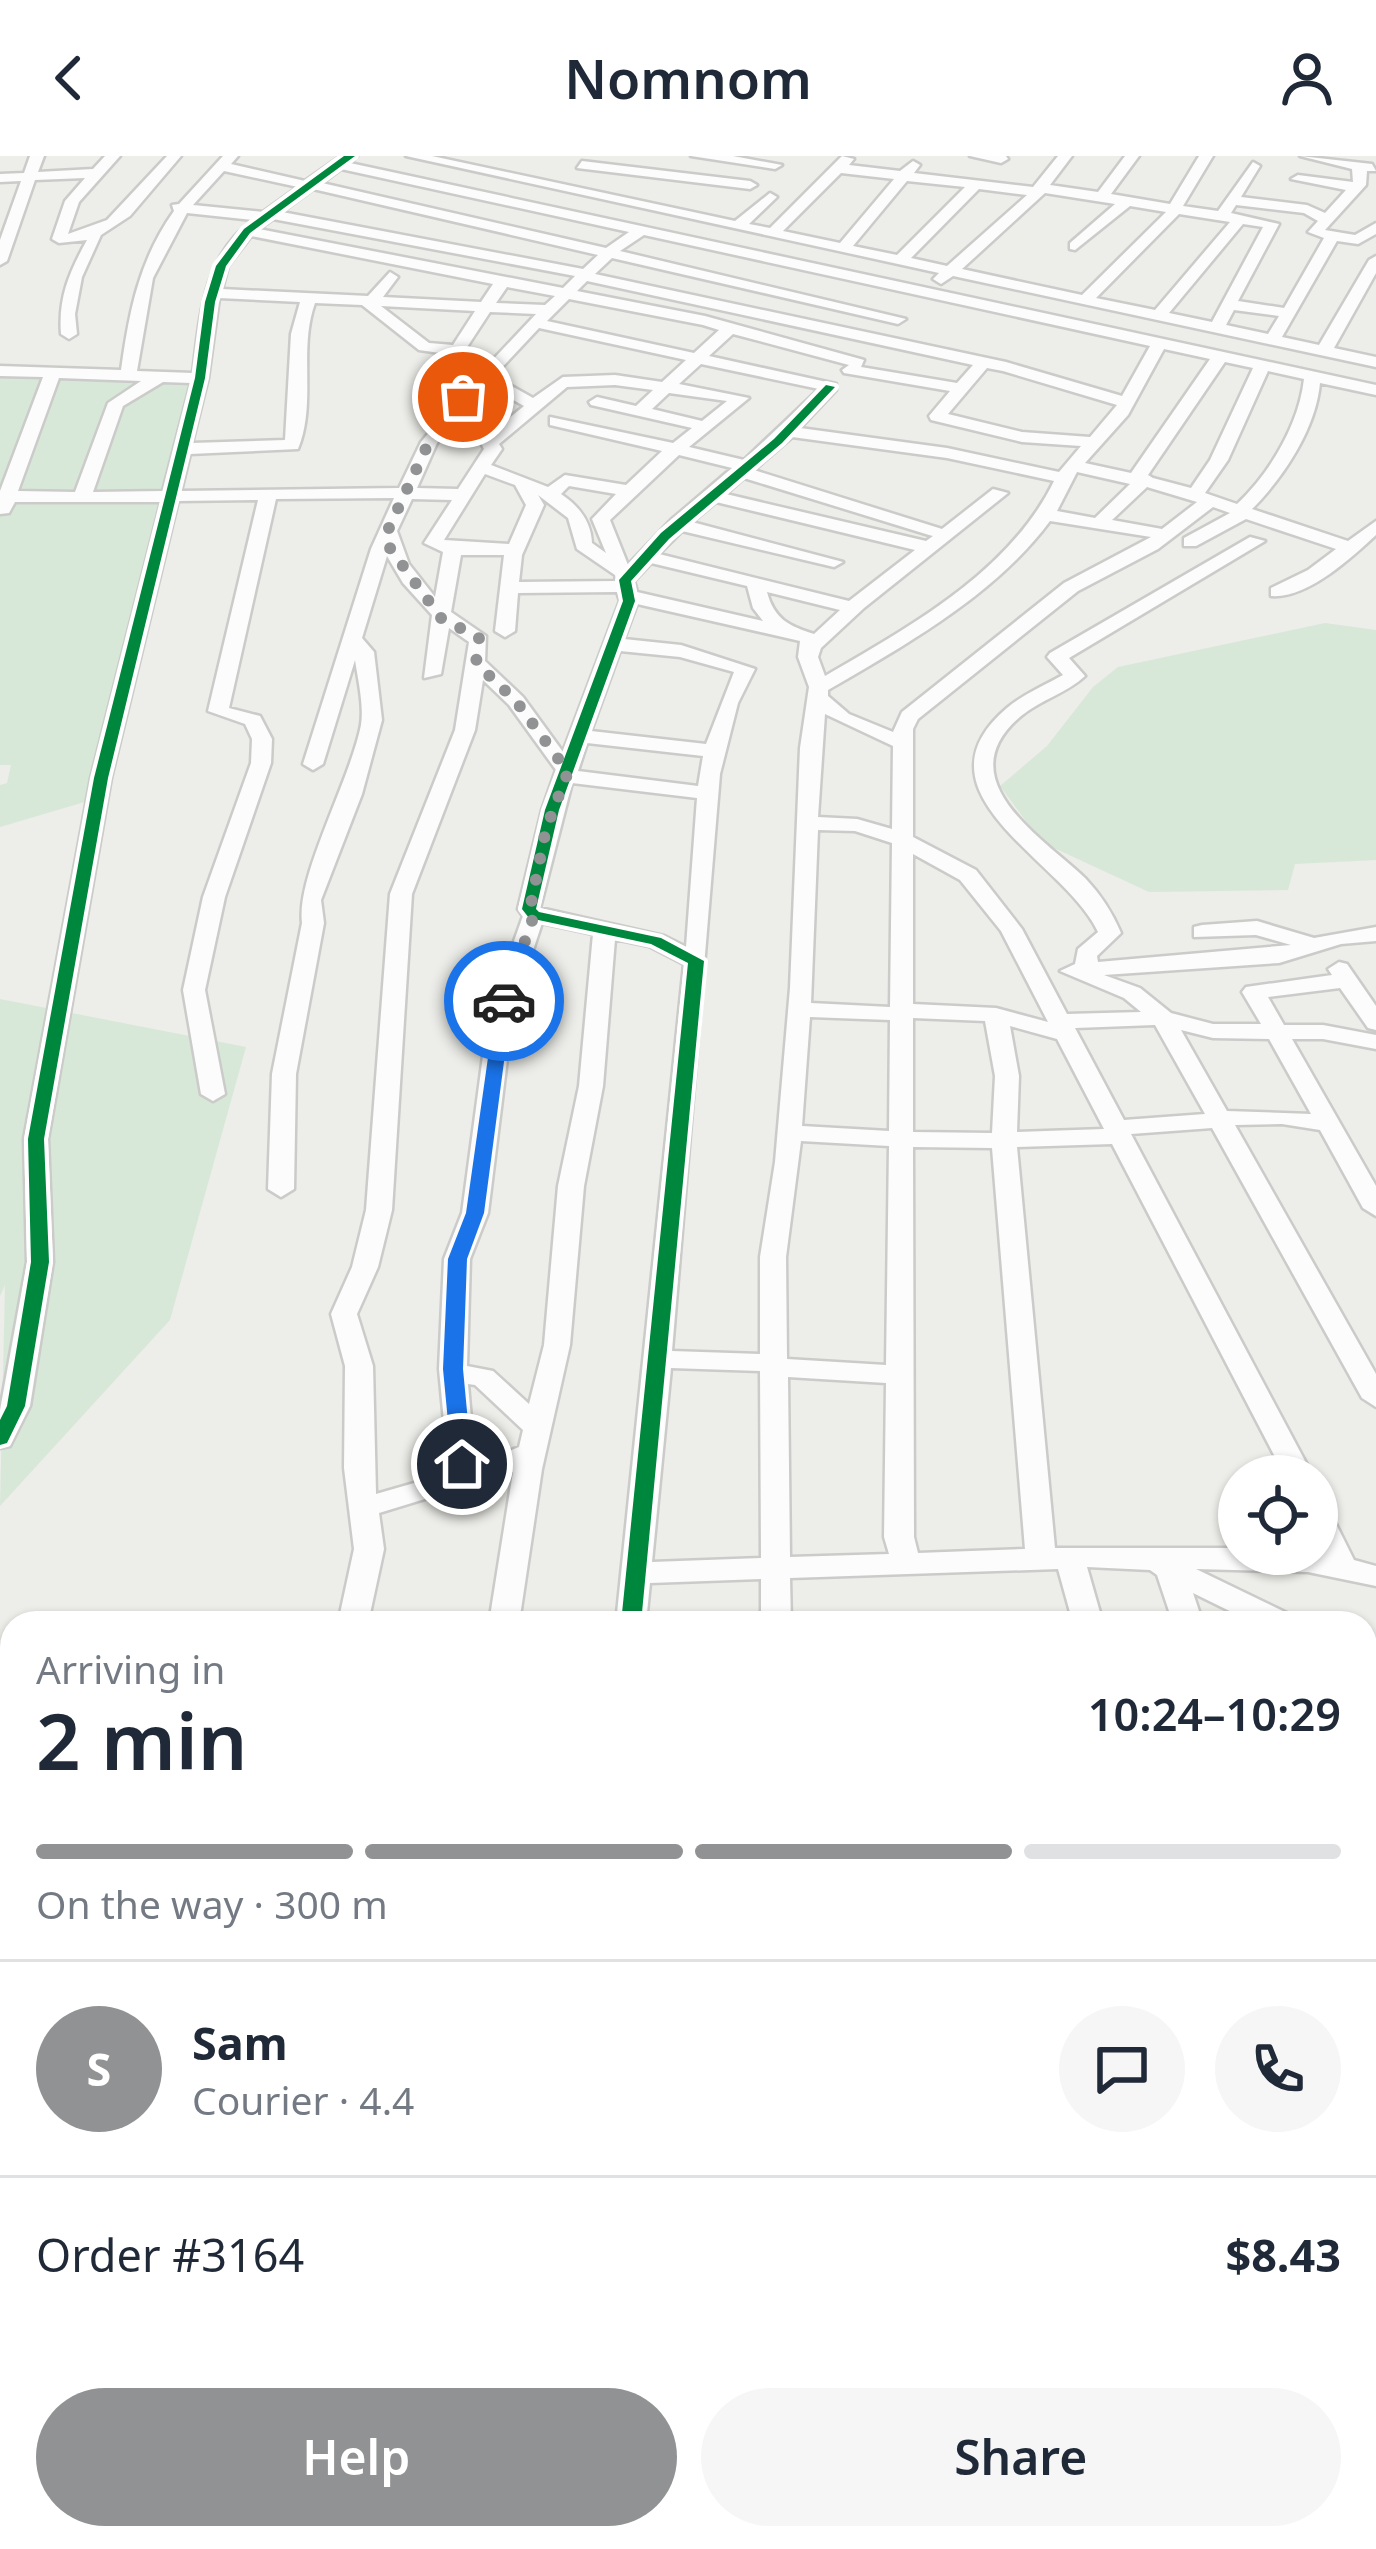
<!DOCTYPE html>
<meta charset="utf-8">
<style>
body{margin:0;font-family:"Noto Sans",sans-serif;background:#f6f6f7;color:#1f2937;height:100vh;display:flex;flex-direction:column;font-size:45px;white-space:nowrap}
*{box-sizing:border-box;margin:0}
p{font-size:39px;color:#747a83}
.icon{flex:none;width:66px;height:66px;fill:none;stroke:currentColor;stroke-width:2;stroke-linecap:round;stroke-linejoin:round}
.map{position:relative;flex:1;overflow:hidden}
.details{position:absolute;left:0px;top:1455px;width:1377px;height:939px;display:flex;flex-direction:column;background:#fff;border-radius:36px 36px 0 0;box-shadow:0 3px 9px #0004}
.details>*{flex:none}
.fabs{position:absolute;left:1218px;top:1299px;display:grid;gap:24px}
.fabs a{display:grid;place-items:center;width:120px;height:120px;border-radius:50%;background:#fff;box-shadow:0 3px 9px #0004;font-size:60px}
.pin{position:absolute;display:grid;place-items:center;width:102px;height:102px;color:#fff;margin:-51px;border:6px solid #fff;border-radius:50%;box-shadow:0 3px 12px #0007}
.courier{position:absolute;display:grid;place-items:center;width:120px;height:120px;margin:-60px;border:9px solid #1a73e8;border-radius:50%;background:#fff;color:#222;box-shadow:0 3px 15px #0007}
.head em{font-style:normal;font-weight:600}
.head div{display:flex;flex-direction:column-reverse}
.head{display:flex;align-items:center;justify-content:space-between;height:204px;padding:0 36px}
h1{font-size:78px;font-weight:600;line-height:90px}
.bar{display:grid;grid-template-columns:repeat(4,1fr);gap:18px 12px;align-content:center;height:144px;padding:0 36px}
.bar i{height:15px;border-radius:9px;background:#e0e1e3}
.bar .selected{background:#919293}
.bar p{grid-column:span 4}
.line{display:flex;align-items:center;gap:30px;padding:0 36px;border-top:3px solid #e0e1e3}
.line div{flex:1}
.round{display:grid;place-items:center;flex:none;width:126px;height:126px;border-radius:63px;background:#f6f6f7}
.primary-button{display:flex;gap:24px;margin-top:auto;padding:24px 36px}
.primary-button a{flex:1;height:138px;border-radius:72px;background:#919293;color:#fff;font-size:48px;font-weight:600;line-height:138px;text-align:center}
.primary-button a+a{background:#f6f6f7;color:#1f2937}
header{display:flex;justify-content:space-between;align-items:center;height:156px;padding:0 36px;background:#fff;font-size:54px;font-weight:600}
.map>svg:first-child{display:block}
.green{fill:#d8e8d8}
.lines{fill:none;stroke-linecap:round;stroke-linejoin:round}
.minor-casing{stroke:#cbcbca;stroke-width:5}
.minor{fill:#fcfcfc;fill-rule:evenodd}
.cycleway-casing{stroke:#fff;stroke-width:8}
.cycleway{fill:#00873e;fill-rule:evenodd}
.route{fill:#1a73e8}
.done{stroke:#919293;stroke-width:12;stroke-dasharray:0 21.6}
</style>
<header><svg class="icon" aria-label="back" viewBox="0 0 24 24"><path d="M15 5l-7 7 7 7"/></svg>Nomnom<svg class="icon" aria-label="person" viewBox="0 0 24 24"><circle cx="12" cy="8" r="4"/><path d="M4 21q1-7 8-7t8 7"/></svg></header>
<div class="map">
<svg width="1376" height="2393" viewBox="0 0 1376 2393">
<rect width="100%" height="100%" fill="#edede9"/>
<path class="green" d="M0 215 200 222 88 645 0 671V629L7 627 11 609H0Z
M1325 467 1376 474V704L1295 708 1288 734 1149 736 1041 686 1000 630 1047 590 1093 531 1118 511Z
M0 843 246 891 170 1164 0 1350 5 1129 0 1140Z"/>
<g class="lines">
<g class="minor-casing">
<path id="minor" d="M30 0H44L38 16 93 13 105 0H120L79 46 68 78 107 64 167 0H181L130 60 101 79 82 121 75 158 77 178 69 183 61 178C58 141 70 115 87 84L59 87 52 83 65 45 85 22 35 24 7 105 0 109V84L21 25 0 26V18L24 17Z
M223 0H238L231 8 305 25 341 0H357L350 7 1376 229V239L1320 227C1316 272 1284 321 1252 353L1348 385 1376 365V379C1351 402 1307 443 1271 440V432L1308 414 1336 393 1246 363 1196 390H1184V382L1230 357 1213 351 1158 393 1078 435 918 563 913 573V681L976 714 1022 773 1067 858 1141 856 1124 842 1060 815 1075 808 1078 793 1098 776C1066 705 906 638 1007 552 1022 539 1045 529 1063 519L1047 501 1050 497 1250 381 1265 385 1069 502 1085 520C1067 537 1040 544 1021 560 946 623 1042 681 1085 722 1101 739 1112 756 1121 777L1097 800 1098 806 1291 789 1256 779 1194 781V771L1202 769 1257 765 1314 782 1376 771V785L1341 788 1279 807 1104 819 1140 832 1171 857 1213 868H1261L1242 836 1246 831 1332 819 1328 813 1339 806 1347 808 1376 850V874L1368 872 1340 832 1268 841 1284 869H1323L1376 879V893L1323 883H1292L1376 1030V1060L1363 1052 1320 974 1282 968 1235 969 1376 1218V1251L1362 1242 1212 972 1131 978 1313 1320H1285L1112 988 1017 991 1055 1392H1239V1398H1322L1317 1387V1347L1327 1350 1354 1404 1376 1410V1430L1308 1416 1196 1413 1291 1459 1295 1467H1254L1193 1437 1203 1467H1173L1157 1419 1150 1414 1087 1411 1103 1467H1073L1058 1413 790 1422 791 1467H761V1423L650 1427 646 1467H616L684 808 649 790 615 783 603 930 584 1030 570 1189 542 1313 519 1467H489L513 1316 379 1357 384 1393 368 1467H338L354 1393 344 1312 345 1210 331 1158 352 1111 366 1054 390 738 455 574 469 486 449 472 441 518 424 522 432 459 403 427 387 400 362 482 374 496 382 564 362 638 321 744 324 767 296 918 294 1033 281 1041 268 1033 272 918 302 767C296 720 350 625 361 569 364 549 358 524 355 504L323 608 313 614 303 608 371 393 394 342 276 343 229 552 260 560 272 583 271 607 225 741 205 834 225 938 213 945 201 938 183 834 203 741 251 607 252 583 245 568 208 555 258 344 178 345 111 622 48 983 53 1106 30 1250 10 1290 0 1292V1254L27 1106 24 983 91 622 161 346H15L9 357 0 358V335L43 221 0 220V210L121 214C129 156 139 104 174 55L172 49 179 48ZM341 13 629 76 606 92 322 27ZM224 15 298 31 263 56 193 49ZM313 33 598 99 583 113 282 56ZM187 57 253 64C203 100 200 161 193 217L137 215 153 122ZM273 63 575 120 563 132 259 73ZM644 79 1150 190 1122 240 1006 206 595 118 612 102 898 168 906 163 620 95ZM251 80 493 128 481 146 383 141 398 121 390 116 368 140 222 133 228 110ZM587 125 973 209 957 227 861 211 864 204 705 160 577 135ZM507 131 555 140 545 149 496 147ZM219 142 300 146 291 178 285 284 192 287 208 222ZM569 143 703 169 719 174 694 197 547 165ZM315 147 362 149 419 194 447 198 440 208 458 242 421 286 399 332 181 335 190 298 298 293C317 247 298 194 315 147ZM381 150 475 155 453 189 429 187ZM490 156 536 158 468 230 456 208ZM539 172 686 204 662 226 615 219 563 221 533 242 494 220ZM733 178 849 209 842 214 844 217 950 235 929 260 931 264 1022 286 1081 290 1059 316 947 292 800 272 836 234V228L709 200ZM1164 193 1210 203 1131 317 1085 307 1128 259ZM1225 206 1253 212 1210 304 1191 332 1153 322 1148 319ZM701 208 819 233 744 304 689 291 749 242 679 228ZM987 212 1003 215 1117 249 1090 281 1022 276 948 258ZM1268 215 1304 223C1299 268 1270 317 1237 348L1205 337 1228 304ZM59 222 141 225 108 247 75 336 18 335ZM163 226 191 227 163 335 93 336 123 250ZM487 229 524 250 492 276 475 243ZM615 229 653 234 636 250 597 241 589 246 591 249 692 272 673 287 550 261V269L662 295 626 329 565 319 548 331 491 309 502 293 499 288 567 231ZM669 237 727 245 702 265 652 253ZM465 255 484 293 458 333 417 332 437 287ZM792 281 947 302 1054 325C1010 416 909 471 825 520L818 501 821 492 864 452 1008 337 993 333 942 373 754 314ZM679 299 732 312 671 364 628 409 610 364ZM1077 316 1130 328 1095 362 1057 355ZM485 318 515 329 526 349 509 388 444 384ZM744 322 929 379 933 380 926 385 726 338ZM569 330 616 338 592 363 606 397 592 387C591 365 579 350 561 338ZM1147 331 1197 346 1162 373 1112 364ZM538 339 568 362 577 393 615 419 616 425 519 426 522 399 544 349ZM412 343 452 344 424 387 443 396 435 441 409 408 397 375ZM716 346 915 394 849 445 659 398 682 375 834 411 843 406 692 366ZM1050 365 1151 381 1064 427 902 556 893 576 849 558 828 540V534C907 488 995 439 1050 365ZM461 399H504L495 475 505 481 515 475 518 437 617 436 620 445 563 596 523 541 485 505 486 480 451 456ZM651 407 747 430 753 452 763 465 637 436 634 425ZM767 436 840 454 814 478C789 470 774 463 767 436ZM637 448 800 485 798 501 809 531 800 592 790 832 775 1006 760 1101V1198L672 1195 720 618 738 547 755 513 681 489 624 483ZM620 495 680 501 734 516 706 588 591 575ZM483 524 509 549 556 614 542 654 518 753 523 760 489 855 462 1057 444 1103 439 1213 448 1308 442 1319 376 1338 373 1210 357 1158 378 1111 392 1054 412 738 475 574ZM825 558 893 590 892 673 857 663 818 661ZM587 587 703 600 698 630 578 615ZM572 627 697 642 686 791 664 780 540 752ZM818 674 855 675 892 687 890 851 811 847ZM913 698 960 724 1001 775 1048 866 996 852 913 848ZM542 767 593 778 579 930 558 1030 544 1189 529 1248 493 1215 467 1210 470 1103 488 1057 513 855ZM810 861 890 864 889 975 802 970ZM913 862 985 865 995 920 992 977 913 976ZM1155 869 1205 958 1124 964 1075 872ZM1010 870 1057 883 1104 973 1017 976 1019 920ZM1181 874 1213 882 1269 883 1311 958 1227 955ZM801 985 889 990 886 1209 787 1203 786 1101ZM913 991 992 992 1025 1393 918 1397 914 1381ZM671 1212 760 1215 761 1402 652 1406ZM788 1221 886 1227 884 1381 889 1398 790 1401ZM468 1228 475 1229 523 1274 519 1291 475 1309Z
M406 0H432L735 65 770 37 777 41 749 68 770 72 842 0 854 3 849 9 900 15 913 5 920 9 914 17 1033 31 1058 0H1072L1050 29 1098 36 1125 0H1139L1111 38 1170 48 1199 0H1213L1183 50 1218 55 1253 6 1260 10 1241 41 1307 49 1325 57 1346 34 1291 23 1298 19 1353 26 1352 13 1300 0 1372 8 1376 15H1367L1366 29 1325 74 1355 79 1376 67V78L1358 88 1337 85 1282 181 1319 189 1369 104 1376 100V117L1334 192 1376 201V211L953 120 941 128 933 123 939 117ZM841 17 894 23 840 87 783 75ZM907 25 965 31 897 99 853 90ZM979 33 1027 39 947 110 911 102ZM1045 37 1115 48 1070 87V93L1075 94 1130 50 1166 56 1082 139 962 113ZM1236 49 1304 57 1318 65 1308 76 1324 82 1284 152 1238 145 1279 68 1231 57ZM1179 58 1230 66 1155 154 1096 142ZM1243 68 1263 71 1212 166 1169 157ZM1234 154 1279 160 1268 178 1226 169Z
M691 0H733L782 9 775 13Z
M970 0H1006L1008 3 1001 7Z
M582 5 750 25 757 29 750 33 577 12Z
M1365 1664 1376 1667V1717L1365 1713Z
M1365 1972 1376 1976V2029L1365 2026Z
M1365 2235H1376V2271H1365Z
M1365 2271 1376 2275V2333L1365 2329Z
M308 2382H348L349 2393H309Z
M656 2382H696L698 2393H658Z
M1213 2382H1253L1255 2393H1215Z"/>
</g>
<use href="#minor" class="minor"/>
<g class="cycleway-casing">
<path id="cycleway" d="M344 0H355L250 77 226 110 215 146 205 222 108 622 44 983 49 1106 25 1250 7 1287 0 1289V1264L7 1250 31 1106 28 983 94 622 195 222 205 146 216 110 244 73Z
M826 229 835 231 782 287 669 383 631 425 635 445 559 654 536 753 539 756 661 782 704 805 641 1467H621L688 807 651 788 529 762 522 753 545 654 623 445 619 424 661 377 774 283Z"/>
</g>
<use href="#cycleway" class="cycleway"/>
</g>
<path class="route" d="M504 840 512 845 484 1057 467 1103 463 1213 472 1308 462 1315 452 1308 443 1213 448 1103 466 1057 496 845Z"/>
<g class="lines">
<path class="done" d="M463 241 429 286 388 374 387 388 441 462 479 482 476 507 516 545 568 616 546 673 530 753 534 759 504 845"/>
</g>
</svg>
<div class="fabs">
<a><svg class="icon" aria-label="locate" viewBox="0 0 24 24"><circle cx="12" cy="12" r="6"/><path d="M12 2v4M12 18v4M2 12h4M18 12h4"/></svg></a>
</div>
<div class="pin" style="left:463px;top:241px;background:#ea580c"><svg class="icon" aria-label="bag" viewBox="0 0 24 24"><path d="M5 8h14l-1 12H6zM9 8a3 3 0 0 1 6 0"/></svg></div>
<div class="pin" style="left:462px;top:1308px;background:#1f2937"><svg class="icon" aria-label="home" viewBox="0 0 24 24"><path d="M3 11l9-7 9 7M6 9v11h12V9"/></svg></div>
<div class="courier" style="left:504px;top:845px"><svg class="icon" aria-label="car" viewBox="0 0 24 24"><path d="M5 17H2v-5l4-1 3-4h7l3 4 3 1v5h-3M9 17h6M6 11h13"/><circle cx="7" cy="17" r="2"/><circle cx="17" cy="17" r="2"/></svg></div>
<section class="details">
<div class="head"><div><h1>2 min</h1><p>Arriving in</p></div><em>10:24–10:29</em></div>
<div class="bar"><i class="selected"></i><i class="selected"></i><i class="selected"></i><i></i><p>On the way · 300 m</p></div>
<div class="line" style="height:216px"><b class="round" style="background:#919293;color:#fff">S</b><div><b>Sam</b><p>Courier · 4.4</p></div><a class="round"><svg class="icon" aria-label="chat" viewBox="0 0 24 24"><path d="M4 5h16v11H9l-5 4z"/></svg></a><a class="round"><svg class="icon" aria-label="phone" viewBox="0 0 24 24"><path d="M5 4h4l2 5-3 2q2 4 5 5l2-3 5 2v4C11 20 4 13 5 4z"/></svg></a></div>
<div class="line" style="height:156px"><div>Order #3164</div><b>$8.43</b></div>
<div class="primary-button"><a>Help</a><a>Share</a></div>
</section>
</div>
